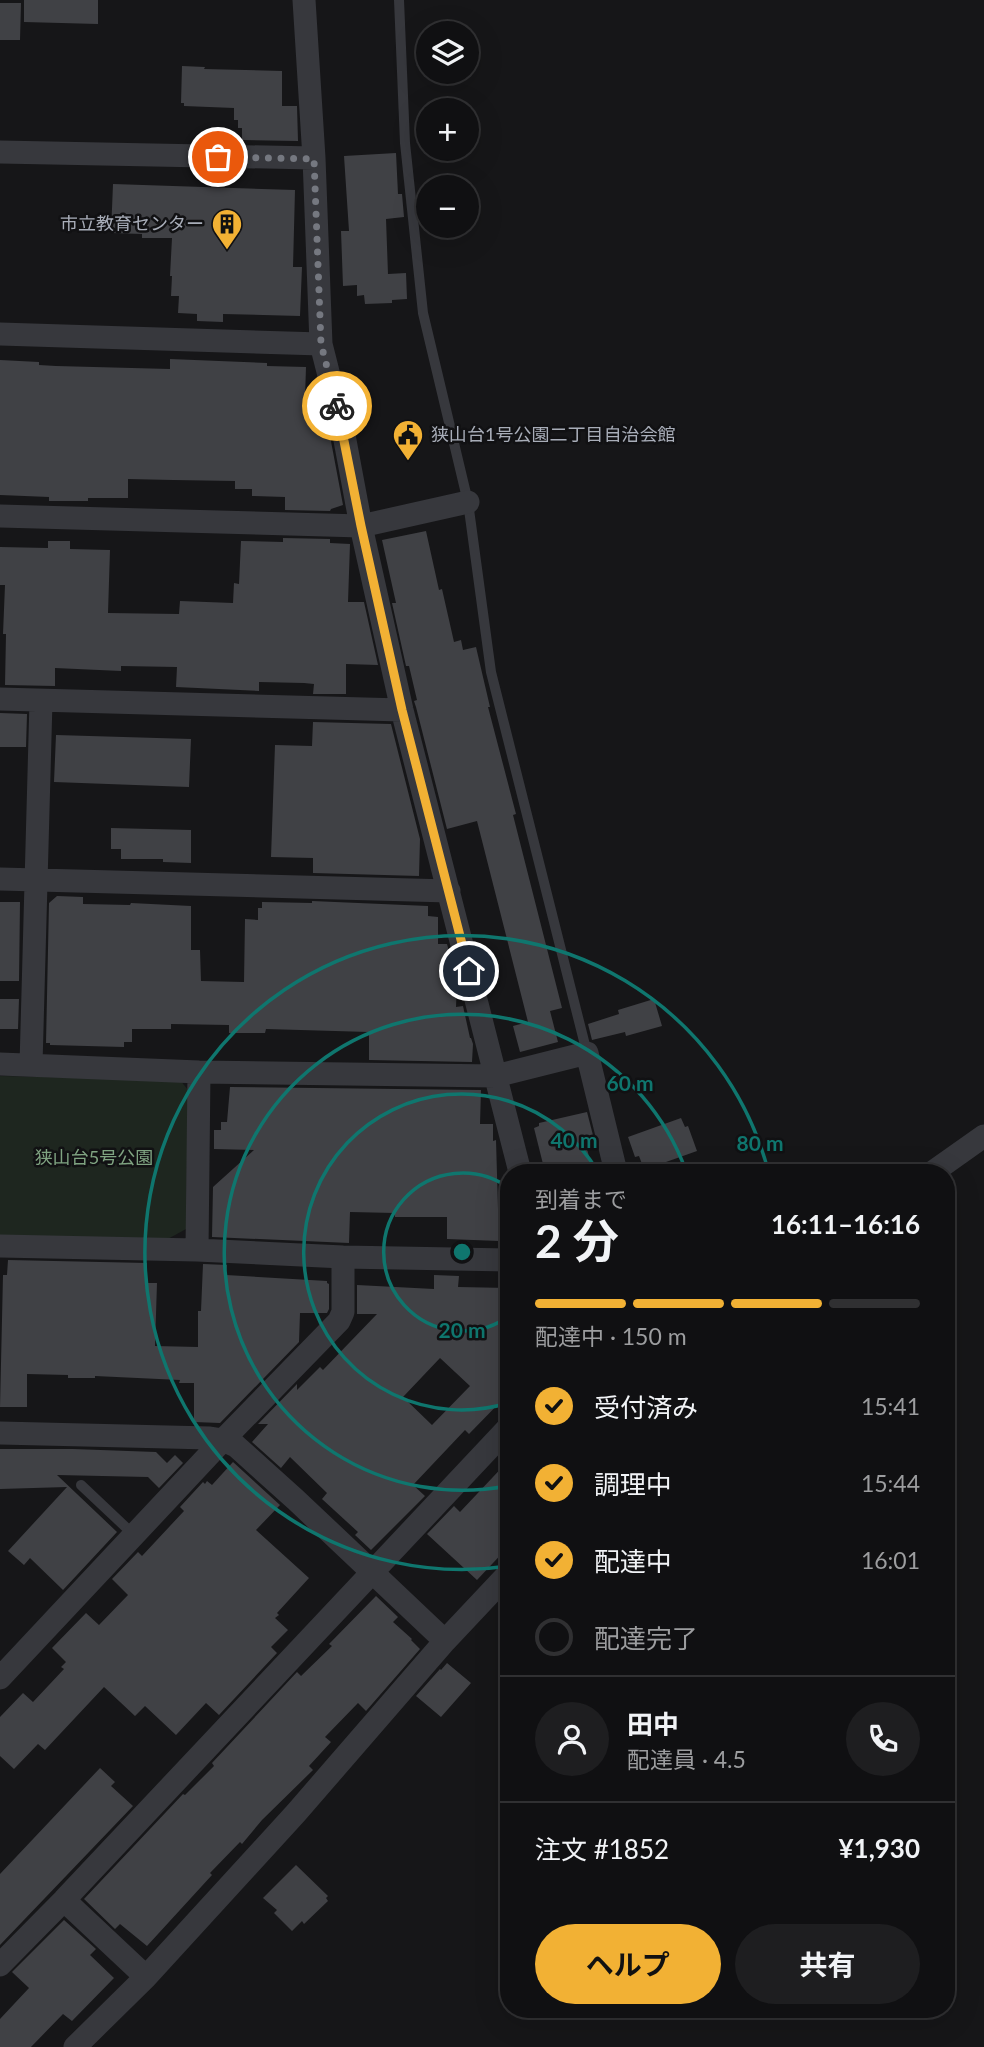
<!DOCTYPE html>
<html lang="ja">
<meta charset="utf-8">
<style>
body{margin:0;font-family:Lato,"Noto Sans JP",sans-serif;background:#1e1e20;color:#f1f3f6;height:100vh;display:flex;flex-direction:column;font-size:26px;white-space:nowrap}
*{box-sizing:border-box;margin:0}
p{font-size:23px;color:#9c9d9f}
.icon{flex:none;width:38px;height:38px;fill:none;stroke:currentColor;stroke-width:2;stroke-linecap:round;stroke-linejoin:round}
.map{position:relative;flex:1;overflow:hidden}
.drawer{position:absolute;left:500px;top:1164px;width:455px;height:854px;display:flex;flex-direction:column;background:#101012;border-radius:28px;box-shadow:0 7px 28px #0002,0 0 0 2px #303032}
.drawer>*{flex:none}
.controls{position:absolute;left:416px;top:21px;display:grid;gap:14px}
.controls a{display:grid;place-items:center;width:63px;height:63px;border-radius:50%;background:#101012;box-shadow:0 7px 28px #0002,0 0 0 2px #303032;font-size:35px}
.pin{position:absolute;display:grid;place-items:center;width:60px;height:60px;color:#fff;margin:-30px;border:4px solid #fff;border-radius:50%;box-shadow:0 2px 7px #0007}
.courier{position:absolute;display:grid;place-items:center;width:70px;height:70px;margin:-35px;border:5px solid #f2b134;border-radius:50%;background:#fff;color:#222;box-shadow:0 2px 9px #0007}
.overview em{font-style:normal;font-weight:700}
.overview div{display:flex;flex-direction:column-reverse}
.overview{display:flex;align-items:center;justify-content:space-between;height:119px;padding:0 35px}
h1{font-size:46px;font-weight:700;line-height:52px}
.bar{display:grid;grid-template-columns:repeat(4,1fr);gap:10px 7px;align-content:center;height:84px;padding:0 35px}
.bar i{height:9px;border-radius:5px;background:#303032}
.bar .selected{background:#f2b134}
.bar p{grid-column:span 4}
.line{display:flex;align-items:center;gap:18px;padding:0 35px;border-top:2px solid #303032}
.line div{flex:1}
.round{display:grid;place-items:center;flex:none;width:74px;height:74px;border-radius:37px;background:#1e1e20}
ol{padding:0 35px;list-style:none}
li{display:flex;align-items:center;gap:21px;height:77px}
li p{margin-inline-start:auto}
li .icon{padding:7px;border-radius:50%;background:#f2b134;color:#111;stroke-width:4}
li:last-child{color:#9c9d9f}
li i{width:38px;height:38px;border:4px solid #303032;border-radius:50%}
.cta{display:flex;gap:14px;margin-top:auto;padding:14px 35px}
.cta a{flex:1;height:80px;border-radius:42px;background:#f2b134;color:#111;font-size:28px;font-weight:700;line-height:80px;text-align:center}
.cta a+a{background:#1e1e20;color:#f1f3f6}
.map>svg:first-child{display:block}
.green{fill:#1e261f}
.building{fill:#404145;fill-rule:evenodd}
.lines{fill:none;stroke-linecap:round;stroke-linejoin:round}
.service{stroke:#37383d;stroke-width:10}
.minor{stroke:#37383d;stroke-width:23}
.done{stroke:#757880;stroke-width:7;stroke-dasharray:0 12.6}
.route{stroke:#f2b134;stroke-width:9}
.ring{fill:none;stroke:#0f766e;stroke-width:3.5}
.labels{text-anchor:middle;stroke-width:5;stroke-linejoin:round;paint-order:stroke}
.poi-label{font-size:18px;fill:#a8adb8;stroke:#111113;text-anchor:end}
.park-label{font-size:18px;fill:#7fa381;stroke:#111113}
.centre{fill:#0f766e;stroke:#111113;stroke-width:3.5}
.ring-label{font-size:21px;text-anchor:middle;font-weight:bold;fill:#0f766e;stroke:#111113;stroke-width:5;stroke-linejoin:round;paint-order:stroke}
</style>
<div class="map">
<svg width="984" height="2047" viewBox="0 0 984 2047">
<rect width="100%" height="100%" fill="#161618"/>
<path class="green" d="M0 1076 180 1080 188 1090 186 1229 166 1240 0 1235Z"/>
<path class="building" d="M24 0H98V24L24 22Z
M0 3H21L20 40H0Z
M182 66 205 67 204 69 282 71V106H297L298 141 242 140V128H238V120H234V108L184 106V103H181Z
M396 153 398 194H402L404 217 386 219 388 274 406 273 407 299 392 300V303L365 304 364 295 357 296V285L343 286 341 231H349L344 156Z
M113 184 295 190 293 267H302L300 316 223 314V322L197 321V314L178 313 179 296H171L172 276H170L172 238H142V234L111 233Z
M170 359 267 363V366L306 367 305 398H320L319 435 330 436 343 505 331 509 330 511 285 510V497L252 496V489H235V481L173 480 128 479V498H88V501H49V497L0 495V360L39 362V365L56 366 170 369Z
M426 531 439 590 442 589 454 642 461 640 463 650 476 647 490 707H488L516 814 513 815 562 1008 550 1011 558 1042 520 1052 513 1026 528 1022 477 821 447 829 416 707 414 701 417 700 409 666H406L392 603H396L382 540Z
M283 538 330 539V543L350 544 348 602H364L378 665 346 664V694H313L314 684 304 683 259 682V691L176 687 177 667 121 666V671L55 668V686L5 685 6 634H3L5 585H0V547L48 548V541H70V549L110 550 108 613 179 614 180 601 233 603 234 583 239 584 241 541 283 542Z
M0 713 27 714 26 747H0Z
M313 722 391 724 420 839 419 876 313 873V858L271 857 275 745 312 746Z
M56 735 191 739 189 787 54 782Z
M111 828 191 830V863L163 862V859H121V849H111Z
M57 896 83 897V904L130 905 131 903 191 906V950H200L201 981 244 982 245 919 258 920V908H262V902L312 903V901L428 906V916L438 917V944H447L450 955 449 982H457L456 1007 463 1006 470 1038H471L473 1044 472 1062 369 1060V1032L266 1029 265 1033H229V1025L171 1024V1029H132V1042H124V1047L50 1045V1043H46L49 903Z
M0 902H20L19 981H0Z
M0 999H19L18 1029H0Z
M654 999 662 1026 626 1036 625 1032 592 1040 588 1024 619 1014 618 1010Z
M230 1087 481 1090 480 1124H493V1141L496 1140 498 1209H500L499 1241 447 1239V1217H395V1213L350 1212 349 1243 212 1237 213 1187 254 1150 214 1149V1130H221V1122H227Z
M587 1112 595 1143 586 1145 593 1172H545L534 1128 539 1126V1123Z
M681 1118 685 1127 688 1126 697 1151 666 1162 670 1172H645L639 1156 635 1157 628 1137Z
M8 1260 147 1263 146 1283H157L155 1346 198 1347V1311H201L203 1264 227 1265 226 1275 327 1281V1283L329 1284V1309L327 1313H300L299 1342 220 1423 194 1422V1383H179L180 1380 95 1376V1378H68V1375L27 1374V1407H0L3 1275H7Z
M434 1275 459 1276 458 1287 509 1288V1393L469 1434 465 1430 413 1485 425 1496 371 1550 355 1535 358 1532 322 1499 327 1493 290 1457 281 1468 252 1442 268 1424H258L297 1384V1390L320 1367 323 1370 377 1314H357V1285L434 1289ZM440 1358 470 1386 432 1425 403 1397Z
M0 1449H73L156 1452 167 1463 175 1455 183 1463 159 1488 148 1477 57 1475 117 1532 63 1590 30 1558 24 1565 8 1551 67 1487 0 1489Z
M509 1460V1546L477 1580 427 1534 454 1506 460 1512Z
M233 1462 280 1505 256 1530 309 1578 277 1613 279 1615 275 1618 288 1630 271 1647 277 1653 219 1715 206 1703 176 1735 145 1706 135 1716 104 1687 45 1750 38 1744 14 1769 0 1756V1717L23 1693 33 1702 64 1669 61 1667 66 1662 52 1648 86 1613 99 1625 128 1595 112 1579 138 1552 142 1556 184 1511 180 1507 203 1482 205 1484 207 1481 212 1485Z
M376 1596 398 1617 393 1622 412 1639 411 1640 420 1649 366 1711 358 1703 325 1737 331 1742 309 1766 313 1770 262 1820 242 1844 240 1842 210 1873 212 1875 147 1946 120 1924 115 1929 84 1899 183 1794 185 1795 214 1766 212 1763 297 1672 301 1676 332 1646 329 1644Z
M447 1663 471 1683 441 1717 416 1696 440 1669 441 1670Z
M100 1768 115 1782 111 1786 133 1806 0 1945V1874Z
M296 1865 328 1896 326 1898 328 1901 304 1924 302 1921 292 1931 274 1913 277 1910 263 1898Z
M64 1920 96 1949 90 1955 114 1978 72 2021 63 2014 31 2047H0V2019L29 1988 12 1972Z"/>
<g class="lines">
<path class="service" d="M399 0 405 143 423 313 468 502 491 672 587 1053
M81 1485 134 1535"/>
<path class="minor" d="M304 0 314 158 321 344 344 435 361 526 402 710 520 1172
M0 152 314 158
M0 334 321 344
M0 516 361 526 468 502
M0 699 402 710
M0 879 449 891
M0 1064 199 1072 496 1076 587 1053 616 1172
M31 1065 41 701
M933 1172 984 1136
M0 1246 197 1250 343 1257 509 1260
M197 1250 199 1072
M0 1433 210 1438 223 1440 236 1446 296 1500 445 1641
M0 1678 223 1440 339 1321 343 1312V1257
M64 1900 146 1977
M0 1965 64 1900 509 1427
M75 2047 146 1977 296 1813 445 1641 509 1573"/>
</g>
<g class="lines">
<path class="done" d="M218 157 314 159 321 344 337 406"/>
<path class="route" d="M337 406 361 526 402 710 469 971"/>
</g>
<g class="ring">
<path d="M509 1316A79 79 0 1 1 509 1188"/>
<path d="M508 1403A158 158 0 1 1 598 1172"/>
<path d="M507 1486A238 238 0 1 1 686 1171"/>
<path d="M509 1566A317 317 0 1 1 768 1170"/>
</g>
<defs>
<g id="building-pin" transform="scale(1.575)"><path d="M0 17L-7.5 6A9.5 9.5 0 1 1 7.5 6Z" fill="#f2b134" stroke="#111113"/><path d="M-4-6H4V6H1V3H-1V6H-4ZM-2.5-4.3h1.7v1.8h-1.7ZM.8-4.3h1.7v1.8H.8ZM-2.5-1h1.7V.8h-1.7ZM.8-1h1.7V.8H.8Z" fill="#111"/></g>
<g id="civic-pin" transform="scale(1.575)"><path d="M0 17L-7.5 6A9.5 9.5 0 1 1 7.5 6Z" fill="#f2b134" stroke="#111113"/><path d="M-.6-6.5H3V-4.5H.6V-3L4-1V1h2V6H-6V1h2V-1L-.6-3ZM-1.2 2.5V6h2.4V2.5Z" fill="#111"/></g>
</defs>
<g fill-rule="evenodd">
<use href="#building-pin" x="227" y="224"/>
<use href="#civic-pin" x="408" y="435"/>
</g>
<g class="labels">
<g class="poi-label">
<text x="204" y="230">市立教育センター</text>
<text x="431" y="441" text-anchor="start">狭山台1号公園二丁目自治会館</text>
</g>
<g class="park-label">
<text x="94" y="1164">狭山台5号公園</text>
</g>
</g>
<circle cx="462" cy="1252" r="10" class="centre"/>
<g class="ring-label">
<text x="630" y="1091">60 m</text>
<text x="574" y="1148">40 m</text>
<text x="760" y="1151">80 m</text>
<text x="462" y="1338">20 m</text>
</g>
</svg>
<div class="controls">
<a><svg class="icon" aria-label="layers" viewBox="0 0 24 24"><path d="M12 4l9 5-9 5-9-5zM3 14l9 5 9-5"/></svg></a>
<a>+</a>
<a>−</a>
</div>
<div class="pin" style="left:218px;top:157px;background:#ea580c"><svg class="icon" aria-label="bag" viewBox="0 0 24 24"><path d="M5 8h14l-1 12H6zM9 8a3 3 0 0 1 6 0"/></svg></div>
<div class="pin" style="left:469px;top:971px;background:#1f2937"><svg class="icon" aria-label="home" viewBox="0 0 24 24"><path d="M3 11l9-7 9 7M6 9v11h12V9"/></svg></div>
<div class="courier" style="left:337px;top:406px"><svg class="icon" aria-label="bike" viewBox="0 0 24 24"><circle cx="6" cy="16" r="4"/><circle cx="18" cy="16" r="4"/><path d="M6 16l4-8h5l3 8M10 8l3 8H6M13 5h3"/></svg></div>
<section class="drawer">
<div class="overview"><div><h1>2 分</h1><p>到着まで</p></div><em>16:11–16:16</em></div>
<div class="bar"><i class="selected"></i><i class="selected"></i><i class="selected"></i><i></i><p>配達中 · 150 m</p></div>
<ol>
<li><svg class="icon" aria-label="check" viewBox="0 0 24 24"><path d="M5 12l5 5 9-10"/></svg>受付済み<p>15:41</p></li>
<li><svg class="icon" aria-label="check" viewBox="0 0 24 24"><path d="M5 12l5 5 9-10"/></svg>調理中<p>15:44</p></li>
<li><svg class="icon" aria-label="check" viewBox="0 0 24 24"><path d="M5 12l5 5 9-10"/></svg>配達中<p>16:01</p></li>
<li><i></i>配達完了</li>
</ol>
<div class="line" style="height:126px"><a class="round"><svg class="icon" aria-label="person" viewBox="0 0 24 24"><circle cx="12" cy="8" r="4"/><path d="M4 21q1-7 8-7t8 7"/></svg></a><div><b>田中</b><p>配達員 · 4.5</p></div><a class="round"><svg class="icon" aria-label="phone" viewBox="0 0 24 24"><path d="M5 4h4l2 5-3 2q2 4 5 5l2-3 5 2v4C11 20 4 13 5 4z"/></svg></a></div>
<div class="line" style="height:91px"><div>注文 #1852</div><b>¥1,930</b></div>
<div class="cta"><a>ヘルプ</a><a>共有</a></div>
</section>
</div>
